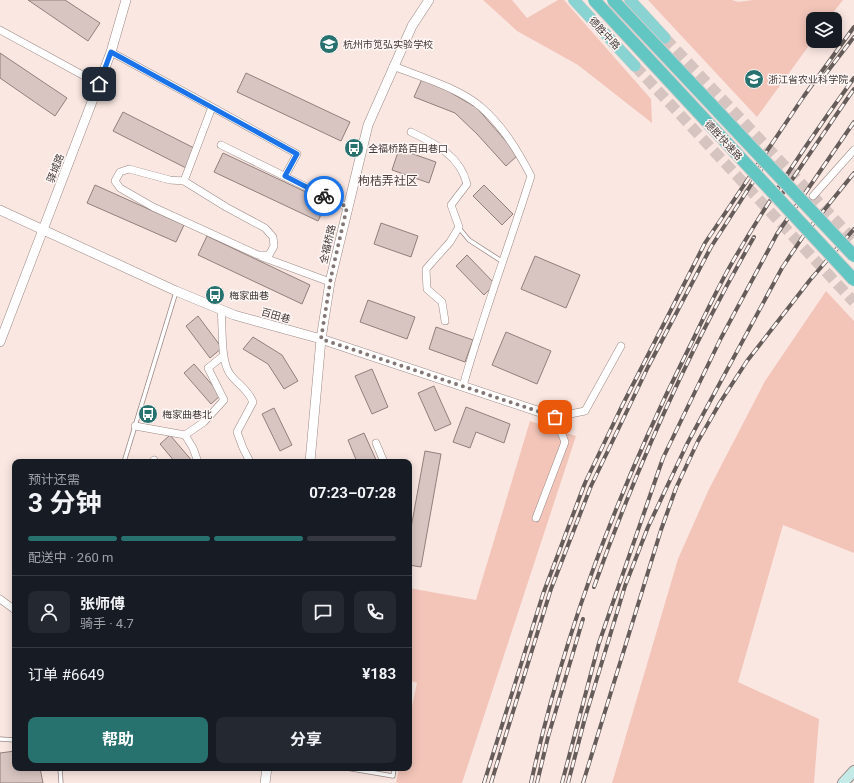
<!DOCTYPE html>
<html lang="zh">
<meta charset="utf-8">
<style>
body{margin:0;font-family:Roboto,"Noto Sans SC",sans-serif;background:#242831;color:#f1f3f6;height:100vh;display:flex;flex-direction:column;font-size:15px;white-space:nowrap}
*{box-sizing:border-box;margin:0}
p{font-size:13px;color:#9ea1a6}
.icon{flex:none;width:22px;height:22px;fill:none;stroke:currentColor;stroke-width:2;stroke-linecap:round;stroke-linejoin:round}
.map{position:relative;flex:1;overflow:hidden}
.drawer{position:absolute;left:12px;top:459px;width:400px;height:312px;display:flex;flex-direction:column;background:#171b24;border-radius:8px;box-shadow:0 2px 10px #0003}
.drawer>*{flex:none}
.buttons{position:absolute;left:806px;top:12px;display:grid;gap:8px}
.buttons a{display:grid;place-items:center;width:36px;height:36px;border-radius:8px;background:#171b24;box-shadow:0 2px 10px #0003;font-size:20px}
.pin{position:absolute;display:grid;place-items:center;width:34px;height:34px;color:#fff;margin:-17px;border-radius:8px;box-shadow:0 2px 6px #0006}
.courier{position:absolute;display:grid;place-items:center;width:40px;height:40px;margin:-20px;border:3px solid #1a73e8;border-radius:50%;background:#fff;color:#222;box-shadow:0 1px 5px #0007}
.head em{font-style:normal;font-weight:700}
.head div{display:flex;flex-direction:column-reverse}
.head{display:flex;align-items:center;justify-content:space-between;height:68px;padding:0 16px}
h1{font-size:26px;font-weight:700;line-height:30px}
.bar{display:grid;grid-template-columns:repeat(4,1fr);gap:6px 4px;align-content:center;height:48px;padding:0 16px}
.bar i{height:5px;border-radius:3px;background:#363941}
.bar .current{background:#27716f}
.bar p{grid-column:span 4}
.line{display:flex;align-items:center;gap:10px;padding:0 16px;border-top:1px solid #363941}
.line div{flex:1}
.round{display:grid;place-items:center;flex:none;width:42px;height:42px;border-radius:8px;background:#242831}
.cta{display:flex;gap:8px;margin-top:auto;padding:8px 16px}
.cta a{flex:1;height:46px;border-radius:8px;background:#27716f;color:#fff;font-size:16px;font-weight:700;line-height:46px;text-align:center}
.cta a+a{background:#242831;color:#f1f3f6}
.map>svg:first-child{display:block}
.green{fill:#f3c5b9}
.building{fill:#d8c5c1;stroke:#907f7b}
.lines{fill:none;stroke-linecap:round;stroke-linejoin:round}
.primary-tunnel{stroke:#d5c4c0;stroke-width:11;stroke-dasharray:11 5.5;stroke-linecap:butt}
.service-casing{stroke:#9b8985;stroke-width:5}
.minor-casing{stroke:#9b8985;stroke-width:8}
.tertiary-casing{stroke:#9b8985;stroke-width:10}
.secondary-casing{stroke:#9b8985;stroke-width:12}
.primary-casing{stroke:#cecccb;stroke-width:12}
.service{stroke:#fff;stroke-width:3.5}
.minor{stroke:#fff;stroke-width:7}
.tertiary{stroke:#fff;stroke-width:9}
.secondary{stroke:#c4eae8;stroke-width:10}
.primary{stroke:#89d4d2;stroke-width:11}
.rail-casing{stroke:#665d5a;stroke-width:4}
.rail{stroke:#fff7f5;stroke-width:2.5;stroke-dasharray:8;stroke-linecap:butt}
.trunk-bridge-casing{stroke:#cecccb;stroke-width:14;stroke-linecap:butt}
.trunk-bridge{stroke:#62c6c3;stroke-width:12}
.done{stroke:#827774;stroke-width:4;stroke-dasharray:0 7.2}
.route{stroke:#1a73e8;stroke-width:5}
.labels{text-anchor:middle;stroke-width:3;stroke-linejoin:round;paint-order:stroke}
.street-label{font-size:10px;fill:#413a38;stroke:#fff7f5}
.poi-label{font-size:10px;fill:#413a38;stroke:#fff7f5;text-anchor:start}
.quarter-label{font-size:12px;fill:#4f403c;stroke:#fff7f5}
</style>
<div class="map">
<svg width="854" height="783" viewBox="0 0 854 783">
<rect width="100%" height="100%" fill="#fae7e2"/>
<path class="green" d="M483 0H512L527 18 558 0H564L651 99 652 123 578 65 517 31Z
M648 0H732L738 2 753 0H843L828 19H813V40L757 117Z
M826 291 854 321V553L783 525 738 682 819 719 814 783H612L678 559 709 489 765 381Z
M530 421 576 436 462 783H396L399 768H409V720L417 683 409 680V588L476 600Z"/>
<path class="building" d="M28 0H65L100 23 88 41Z
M0 53 67 98 55 116 0 78Z
M246 73 350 122 341 141 237 92Z
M422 79 448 91 477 108 518 155 506 166 477 134 455 113 414 97Z
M123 112 196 149 186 168 113 131Z
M399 149 436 162 429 183 392 170Z
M223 153 327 202 318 221 214 172Z
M95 185 184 225 176 242 87 203Z
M484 185 513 214 502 225 473 196Z
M381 223 418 236 411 257 374 244Z
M207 236 310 285 302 304 198 255Z
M467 255 495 284 484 295 456 266Z
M535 256 580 275 566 308 521 289Z
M368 300 415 317 407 339 360 322Z
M198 316 222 348 210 358 186 326Z
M436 327 473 340 465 362 429 349Z
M506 332 551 351 537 384 492 365Z
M253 337 282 355 298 381 284 389 268 364 243 349Z
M194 364 221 395 211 404 184 373Z
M372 369 388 407 372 414 355 376Z
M434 386 451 424 435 431 418 393Z
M466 407 510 424 504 443 476 432 470 448 453 442Z
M274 408 292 445 280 451 262 414Z
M364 433 377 462H357L348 440Z
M170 435 193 462H175L160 444Z
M425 451 441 454 421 567 409 565V539Z
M15 751V768H40L43 783H0V753Z"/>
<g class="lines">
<path class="primary-tunnel" d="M665 38 854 240
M635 66 854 302"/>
<g class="service-casing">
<path id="service" d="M459 228 469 240 503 262
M124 462 176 292
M0 739 15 740
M60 768 61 783
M346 768 393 776 394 768"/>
</g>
<g class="minor-casing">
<path id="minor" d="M0 30 99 84
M111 52 212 107 184 181 226 207 265 228 273 237 274 246 269 255H258L153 207 120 188 115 181 120 172 129 169 170 180 184 181
M393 66C421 77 459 88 481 107 503 126 518 151 531 176 509 246 483 315 463 386
M212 107 297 154 285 176
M411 132C436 144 460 156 467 184L451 205 459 227 450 242 426 269 427 289 442 302 445 321
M221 145 347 207
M813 196 854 150
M262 257 330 282
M221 309C223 326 220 360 230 374 238 385 247 388 253 402L237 432 243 448 250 462
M135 426 185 435
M376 443 384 462
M154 460 155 462
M198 462 193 448 185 435 204 422 224 400 208 368 223 356
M536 518 565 442 555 417 585 411 621 346
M0 599 15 610"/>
</g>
<g class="tertiary-casing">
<path id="tertiary" d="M0 210 176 291 234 315 321 339 555 417
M0 342 111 52 126 0
M310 462 321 339 330 282 368 125 412 26 429 0
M265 783 267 768"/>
</g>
<g class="secondary-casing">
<path id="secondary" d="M843 783 854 771"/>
</g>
<g class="primary-casing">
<path id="primary" d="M574 0 635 66
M630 0 665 38"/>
</g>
<use href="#service" class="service"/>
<use href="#minor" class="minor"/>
<use href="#tertiary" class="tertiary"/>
<use href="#secondary" class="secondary"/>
<use href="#primary" class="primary"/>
<g class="rail-casing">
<path id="rail" d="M824 76 854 37
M776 203 854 89
M594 587C637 466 690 348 754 237
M484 783 543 594 585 483 621 408 705 243 804 96 854 27
M491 783 551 589 591 486 648 367 711 247 767 160
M531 783C563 635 618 491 685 356 701 324 715 292 733 261 770 198 811 137 854 78
M537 783 548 737 583 619
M562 783 599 643 663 458 721 338 777 234 854 122
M568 783 585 718 625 586 648 527 687 444 782 268 804 235 854 173
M583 783 661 530 676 488 698 441 721 401 747 361 810 280 854 229"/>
</g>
<use href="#rail" class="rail"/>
<g class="trunk-bridge-casing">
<path id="trunk-bridge" d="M594 0 854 280
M613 0 854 256"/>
</g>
<use href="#trunk-bridge" class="trunk-bridge"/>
</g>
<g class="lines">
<path class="done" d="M324 196 347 207 331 277 321 339 555 417"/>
<path class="route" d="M99 84 111 52 297 154 285 176 324 196"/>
</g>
<defs>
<g id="school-disc" transform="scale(1)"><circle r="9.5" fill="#27716f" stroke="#fff7f5"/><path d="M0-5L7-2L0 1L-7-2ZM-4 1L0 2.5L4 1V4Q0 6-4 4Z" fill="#fff"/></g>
<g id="university-disc" transform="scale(1)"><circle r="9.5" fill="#27716f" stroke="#fff7f5"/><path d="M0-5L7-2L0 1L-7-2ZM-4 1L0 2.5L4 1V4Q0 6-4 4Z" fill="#fff"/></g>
<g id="bus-disc" transform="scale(1)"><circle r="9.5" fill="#27716f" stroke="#fff7f5"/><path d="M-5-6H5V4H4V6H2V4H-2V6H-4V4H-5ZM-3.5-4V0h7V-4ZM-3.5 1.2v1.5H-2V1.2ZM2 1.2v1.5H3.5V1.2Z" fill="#fff"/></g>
</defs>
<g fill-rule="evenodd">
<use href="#school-disc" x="329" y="44"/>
<use href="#university-disc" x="754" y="79"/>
<use href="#bus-disc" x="354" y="148"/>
<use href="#bus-disc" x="215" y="295"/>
<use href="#bus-disc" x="148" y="414"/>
</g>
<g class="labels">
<g class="street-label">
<text transform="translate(605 33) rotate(47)" y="4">德胜中路</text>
<text transform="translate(724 140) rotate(47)" y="4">德胜快速路</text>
<text transform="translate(55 168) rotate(-69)" y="4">驿城路</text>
<text transform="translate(327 244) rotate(-77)" y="4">全福桥路</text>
<text transform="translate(276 315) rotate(16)" y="4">百田巷</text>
</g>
<g class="poi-label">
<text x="343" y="48">杭州市笕弘实验学校</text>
<text x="768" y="83">浙江省农业科学院</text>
<text x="368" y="152">全福桥路百田巷口</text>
<text x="229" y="299">梅家曲巷</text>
<text x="162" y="418">梅家曲巷北</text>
</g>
<g class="quarter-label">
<text x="388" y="185">枸桔弄社区</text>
</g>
</g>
</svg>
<div class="buttons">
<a><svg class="icon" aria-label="layers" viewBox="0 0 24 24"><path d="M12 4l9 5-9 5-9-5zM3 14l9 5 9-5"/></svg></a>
</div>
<div class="pin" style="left:555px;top:417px;background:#ea580c"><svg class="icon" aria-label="bag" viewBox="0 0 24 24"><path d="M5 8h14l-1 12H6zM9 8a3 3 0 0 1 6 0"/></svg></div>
<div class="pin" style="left:99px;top:84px;background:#1f2937"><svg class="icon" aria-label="home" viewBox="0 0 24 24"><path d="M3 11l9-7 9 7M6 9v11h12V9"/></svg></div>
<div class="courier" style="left:324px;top:196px"><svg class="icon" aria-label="bike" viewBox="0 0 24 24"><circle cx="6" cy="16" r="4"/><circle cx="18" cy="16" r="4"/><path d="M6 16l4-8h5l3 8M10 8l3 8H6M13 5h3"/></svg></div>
<section class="drawer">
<div class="head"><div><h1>3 分钟</h1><p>预计还需</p></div><em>07:23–07:28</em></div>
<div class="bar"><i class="current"></i><i class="current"></i><i class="current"></i><i></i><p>配送中 · 260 m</p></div>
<div class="line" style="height:72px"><a class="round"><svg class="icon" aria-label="person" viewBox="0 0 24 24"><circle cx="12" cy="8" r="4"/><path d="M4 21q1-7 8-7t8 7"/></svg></a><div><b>张师傅</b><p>骑手 · 4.7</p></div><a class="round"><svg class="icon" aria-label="chat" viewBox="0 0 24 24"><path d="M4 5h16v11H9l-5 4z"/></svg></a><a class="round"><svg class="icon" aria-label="phone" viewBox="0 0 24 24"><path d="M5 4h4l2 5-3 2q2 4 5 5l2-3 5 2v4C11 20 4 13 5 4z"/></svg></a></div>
<div class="line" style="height:52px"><div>订单 #6649</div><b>¥183</b></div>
<div class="cta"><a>帮助</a><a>分享</a></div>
</section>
</div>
